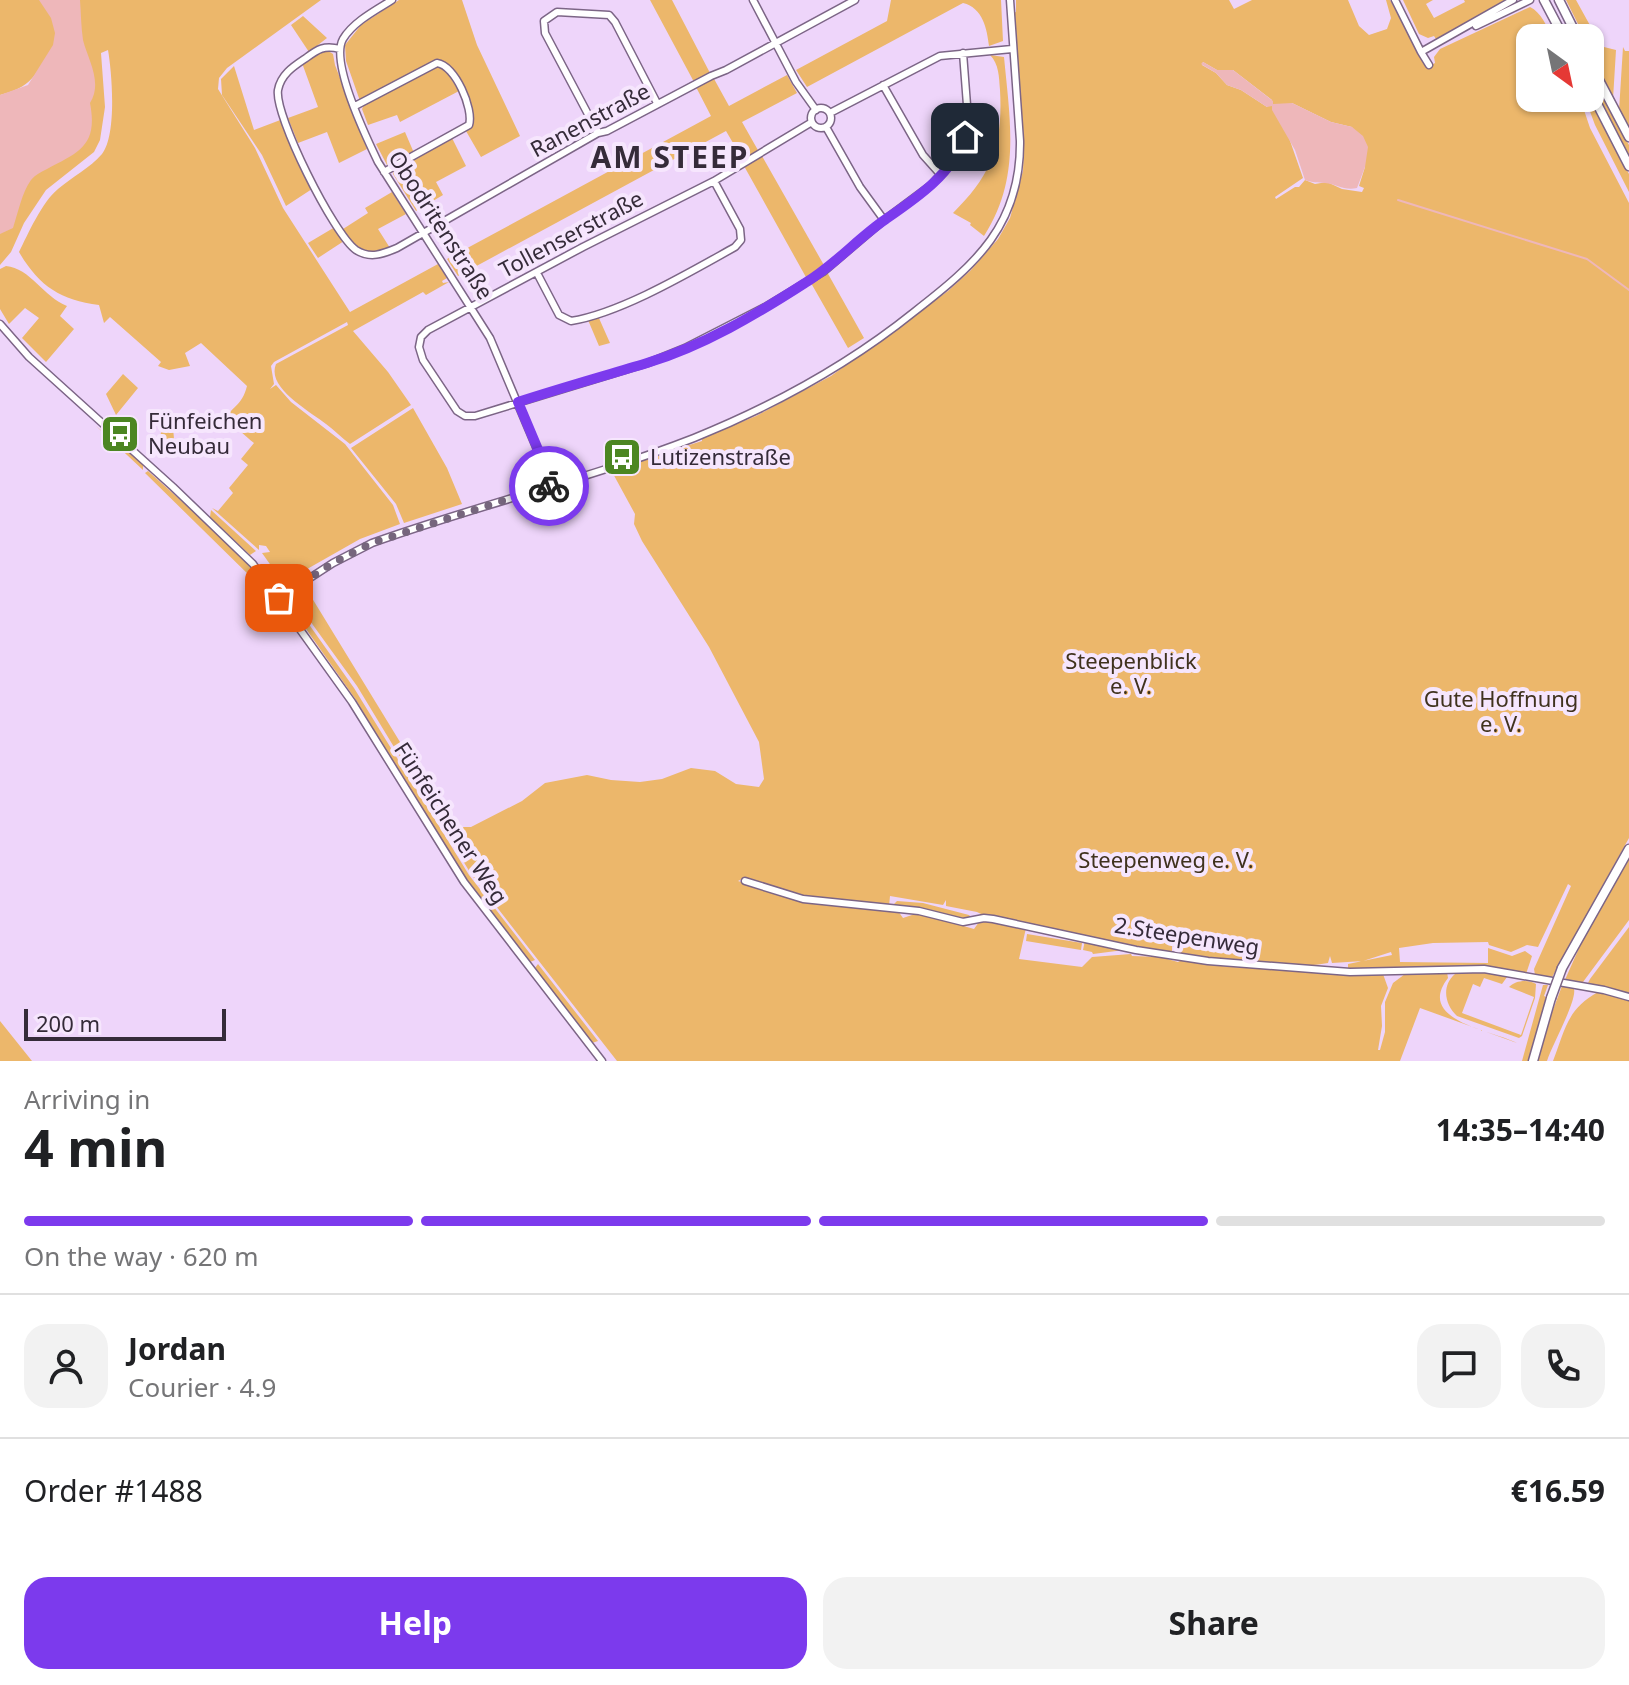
<!DOCTYPE html>
<meta charset="utf-8">
<style>
body{margin:0;font-family:"Noto Sans",sans-serif;background:#f2f2f2;color:#202124;height:100vh;display:flex;flex-direction:column;font-size:30px;white-space:nowrap}
*{box-sizing:border-box;margin:0}
p{font-size:26px;color:#757577}
.icon{flex:none;width:44px;height:44px;fill:none;stroke:currentColor;stroke-width:2;stroke-linecap:round;stroke-linejoin:round}
.map{position:relative;height:1061px;overflow:hidden}
.details{display:flex;flex-direction:column;background:#fff;flex:1}
.details>*{flex:none}
.needle{width:52px;rotate:147deg}
.buttons{position:absolute;left:1516px;top:24px;display:grid;gap:16px}
.buttons a{display:grid;place-items:center;width:88px;height:88px;border-radius:16px;background:#fff;box-shadow:0 2px 6px #0004;font-size:40px}
.scale{position:absolute;left:24px;bottom:20px;width:202px;box-sizing:border-box;padding-left:8px;border:4px solid #352b39;border-top:0;font-size:22px;line-height:28px;white-space:nowrap;color:#352b39;-webkit-text-stroke:6px #f6e6fd;paint-order:stroke}
.pin{position:absolute;display:grid;place-items:center;width:68px;height:68px;color:#fff;margin:-34px;border-radius:16px;box-shadow:0 4px 12px #0006}
.courier{position:absolute;display:grid;place-items:center;width:80px;height:80px;margin:-40px;border:6px solid #7c3aed;border-radius:50%;background:#fff;color:#222;box-shadow:0 2px 10px #0007}
.headline em{font-style:normal;font-weight:700}
.headline div{display:flex;flex-direction:column-reverse}
.headline{display:flex;align-items:center;justify-content:space-between;height:136px;padding:0 24px}
h1{font-size:52px;font-weight:700;line-height:60px}
.bar{display:grid;grid-template-columns:repeat(4,1fr);gap:12px 8px;align-content:center;height:96px;padding:0 24px}
.bar i{height:10px;border-radius:6px;background:#e0e0e0}
.bar .active{background:#7c3aed}
.bar p{grid-column:span 4}
.line{display:flex;align-items:center;gap:20px;padding:0 24px;border-top:2px solid #e0e0e0}
.line div{flex:1}
.round{display:grid;place-items:center;flex:none;width:84px;height:84px;border-radius:24px;background:#f2f2f2}
.primary-button{display:flex;gap:16px;margin-top:auto;padding:16px 24px}
.primary-button a{flex:1;height:92px;border-radius:24px;background:#7c3aed;color:#fff;font-size:32px;font-weight:700;line-height:92px;text-align:center}
.primary-button a+a{background:#f2f2f2;color:#202124}
.map>svg:first-child{display:block}
.green{fill:#ecb76b;fill-rule:evenodd}
.water{fill:#eeb7ba}
.lines{fill:none;stroke-linecap:round;stroke-linejoin:round}
.stream{stroke:#eeb7ba;stroke-width:2}
.minor-casing{stroke:#7c6586;stroke-width:9}
.major-casing{stroke:#7c6586;stroke-width:11}
.minor{stroke:#fff;stroke-width:6}
.major{stroke:#fff;stroke-width:8}
.major-bridge-casing{stroke:#7c6586;stroke-width:11;stroke-linecap:butt}
.major-bridge{stroke:#fff;stroke-width:8}
.done{stroke:#76667d;stroke-width:8;stroke-dasharray:0 14.4}
.route{stroke:#7c3aed;stroke-width:10}
.labels{text-anchor:middle;stroke-width:8;stroke-linejoin:round;paint-order:stroke}
.street-label{font-size:22px;fill:#352b39;stroke:#f6e6fd}
.poi-label{font-size:22px;fill:#352b39;stroke:#f6e6fd;text-anchor:start}
.park-label{font-size:22px;fill:#40321e;stroke:#f6e6fd}
.district-label{font-size:30px;font-weight:bold;letter-spacing:2px;fill:#352b39;stroke:#f6e6fd}
</style>
<div class="map">
<svg width="1629" height="1061" viewBox="0 0 1629 1061">
<rect width="100%" height="100%" fill="#eed5fa"/>
<path class="green" d="M0 0H321L227 68 219 78 218 89 255 148 283 208 350 312 438 264 447 278 442 281 443 283 449 282 426 295 423 292 353 331 388 372 411 405 350 444C342 438 334 430 326 424 310 411 266 388 276 364L348 325 347 322 274 362 271 366 274 384 270 389 276 385 291 402 345 444 393 505 400 524 360 539 286 581H282L262 553 270 552 266 546 259 545V550L212 508 218 511 233 493 229 488 248 465 241 459 254 443C207 404 239 420 247 386L201 343 185 353 190 366 169 370 158 366 161 362 110 317 104 323 99 305C60 300 39 286 19 252 28 234 42 202 58 189 72 177 90 168 102 154 117 135 112 73 108 50L101 53 105 107 100 140 94 152 46 190 24 223 11 252 0 265V225L60 48C31 70 40 85 0 95Z
M399 0H462L477 45 520 136 481 157 466 131 473 120V113C465 95 460 62 437 61L360 101 346 61 345 45 361 25Z
M650 0H672L710 73 694 82Z
M891 0H1001L1003 41 989 46C987 29 983 8 963 3L807 87 796 70 887 21Z
M1016 0H1229L1234 9 1252 0H1348L1359 26 1369 35 1387 29 1391 18 1386 0H1390L1427 67 1435 63 1434 57 1440 49 1530 7C1541 12 1547 27 1553 38H1530V98H1580L1590 128 1629 203V838L1551 979 1535 975 1534 969 1571 886 1568 884 1538 947 1527 945 1511 952 1489 945 1488 942 1433 943 1399 948 1400 962 1488 963V948L1512 956 1525 951 1532 956 1526 974 1484 966 1348 969V964L1392 955 1391 952 1363 961 1332 963 1330 956 1328 963C1280 972 1227 961 1180 954L1177 947 1172 946V953L985 916 977 912 946 906V900L943 905 890 896 889 906 802 897 799 893 796 896 744 878 738 881 803 901 898 911 903 918 918 913 974 929 979 922 985 920 1026 928 1019 959 1082 967 1092 957 1131 954 1132 956 1160 957 1178 962 1182 960 1229 967 1312 970 1338 975 1383 974 1388 988 1381 1006 1382 1026 1378 1050H1380L1385 1032V1002L1393 983 1405 974 1447 972 1448 978C1415 1021 1492 1030 1517 1043L1420 1008 1400 1061H617L471 874 357 686 292 596 304 585 452 827H471L522 801 545 783 587 775 611 780 640 782 662 779 691 768 715 771 736 784 759 787 764 779 759 742 709 647 642 541 634 524 635 514 611 470 702 441V438L756 416 831 376 948 291 971 270 998 239 1010 218 1023 171 1024 142 1013 13 1016 12ZM1203 62 1217 70H1233L1272 100 1267 107 1241 90 1227 85 1216 73 1202 65ZM1292 103 1331 122 1352 127 1365 167 1359 186 1364 188 1362 192 1342 189 1327 182 1315 184 1305 180 1299 187H1295L1276 199 1275 197 1303 178 1288 135Z
M1403 0H1433L1426 4 1434 18 1465 2 1464 0H1509L1436 39 1434 36 1428 38 1419 34Z
M1566 0H1576L1597 38 1604 47 1616 50 1613 99 1592 58 1590 38H1585Z
M303 16 327 38 309 52 291 25Z
M1623 47 1625 51H1629V130L1619 111Z
M325 49 333 54 335 65 367 149 339 163 327 132 298 143 288 118 318 107 302 63Z
M990 55 1004 57C1010 121 1021 179 984 236L970 225 971 223 953 213C992 175 1003 144 1000 90 999 77 999 64 990 55Z
M234 66 254 130 283 119 312 189 286 206 262 155 222 95 221 79Z
M438 66H443L459 91 400 122 397 115 368 125 362 109 364 105Z
M787 75 797 93 742 122 759 152 743 160 726 131 458 276 447 259 711 116 696 87 713 77 729 106Z
M1592 84H1595L1629 145V156Z
M1585 98H1590L1629 174V192L1595 125Z
M405 132 414 153 387 165 376 144Z
M452 138 466 166 436 182 443 195 416 211 393 174 394 170Z
M762 156 825 267 807 279 744 166Z
M392 192 406 214 378 229 390 248C368 258 355 248 343 229L368 213 365 208Z
M335 227 344 241 318 258 308 243Z
M6 266C30 268 44 297 67 306L60 316 74 329 46 362 22 338 39 318 25 308 9 324 0 309V269Z
M827 272 864 338 848 348 811 283Z
M598 316 610 343 599 346 588 320Z
M123 374 138 388 116 415 106 394Z
M413 408 447 468 462 504 404 523 396 504 351 448Z
M166 423 173 427 174 439 169 444 163 440 158 443 155 438 160 435Z
M95 425 103 432 105 431 143 464V470Z
M148 471 234 548 269 590 267 600 260 606 261 597 256 582 145 473Z
M211 510 256 551 250 555 210 517Z
M291 599 354 688 469 875 535 960 530 962 455 864 356 700 292 609Z
M1629 859V920L1583 982H1564L1584 937Z
M897 901 923 903 969 915 973 919 971 921 892 906Z
M1629 927V993L1588 983 1590 979Z
M1027 934 1082 943 1081 950 1026 941Z
M1085 940 1124 950 1093 954 1092 952 1083 950Z
M538 964 598 1041 592 1043 535 968Z
M1482 971 1507 977 1502 984 1484 978 1480 987 1473 984 1462 1013 1521 1035 1534 997 1509 987C1515 980 1529 979 1536 984L1535 998 1522 1036 1519 1038 1457 1016C1445 1005 1441 986 1455 974 1460 970 1475 972 1482 971Z
M1543 985H1548L1544 996 1546 997 1529 1061H1522Z
M1562 986 1574 989C1577 1001 1552 1045 1547 1061H1538L1545 1031Z
M1598 992 1629 1001V1061H1553C1565 1030 1567 1009 1598 992Z
M0 1021 32 1061H0Z"/>
<path class="water" d="M39 0H80C81 13 81 27 83 40 88 60 103 82 90 103 98 145 80 152 47 169 41 172 35 175 31 180 22 192 18 213 13 228L0 234V95L28 85 53 45 55 33 51 18Z
M1203 62 1217 70H1233L1273 101V104L1292 103 1331 122 1352 127 1363 136 1368 147 1365 167 1357 188C1344 191 1337 184 1325 183 1317 182 1313 183 1305 180L1295 150 1272 110V106L1267 107 1241 90 1227 85 1216 73 1201 64Z"/>
<g class="lines">
<path class="stream" d="M1398 200 1587 259 1629 290"/>
<g class="minor-casing">
<path id="minor" d="M392 0C376 10 353 22 343 39 330 62 366 137 378 162L490 338 552 485
M753 0 796 82 816 110
M1395 0 1421 52 1513 0
M1476 26 1530 0
M340 49C324 45 318 49 306 58 294 66 281 74 278 90 274 115 334 235 356 250 370 259 383 254 397 248L598 133 607 131 711 76 726 70 855 0
M1421 52 1429 65
M883 85 923 155 940 174
M355 106 437 63C455 65 474 109 469 125L384 172
M811 118a10 10 0 1 1 20 0a10 10 0 1 1-20 0Z
M830 113 940 56 1012 49
M812 122 714 181 583 247 428 330 421 337 419 347 423 360 457 411 465 416H475L648 363 685 348 765 307 823 272 884 220 931 185 956 158 965 137 968 118 963 53
M826 127 860 187 884 220
M598 133 545 33 544 21 557 12 609 15 615 22 657 103
M537 273 559 315 571 321C621 313 690 272 735 247L741 240 740 229 714 181
M0 324 29 357 173 487 253 564 352 702 464 882 602 1061
M279 598 333 563 372 543C478 505 589 479 694 438 773 406 848 365 914 312 976 264 1021 225 1020 141L1010 0
M745 881 803 899 919 911 963 922 984 918 993 919 1136 950 1208 961 1350 972 1484 969 1604 990 1629 997"/>
</g>
<g class="major-casing">
<path id="major" d="M1544 0 1564 38
M1559 0 1578 38
M1590 63 1629 137
M1590 90 1629 166
M1562 968 1629 849
M1533 1061 1551 998"/>
</g>
<use href="#minor" class="minor"/>
<use href="#major" class="major"/>
<g class="major-bridge-casing">
<path id="major-bridge" d="M1551 998 1562 968"/>
</g>
<use href="#major-bridge" class="major-bridge"/>
</g>
<g class="lines">
<path class="done" d="M279 598 333 563 372 543 549 486"/>
<path class="route" d="M549 486 552 485 550 478 518 402C561 388 604 376 647 363 703 346 757 314 805 283 835 265 858 238 886 219 918 197 952 174 965 137"/>
</g>
<defs>
<g id="bus-square" transform="scale(2)"><rect x="-9" y="-9" width="18" height="18" rx="4" fill="#4c8622" stroke="#f6e6fd"/><path d="M-5-6H5V4H4V6H2V4H-2V6H-4V4H-5ZM-3.5-4V0h7V-4ZM-3.5 1.2v1.5H-2V1.2ZM2 1.2v1.5H3.5V1.2Z" fill="#fff"/></g>
</defs>
<g fill-rule="evenodd">
<use href="#bus-square" x="120" y="434"/>
<use href="#bus-square" x="622" y="457"/>
</g>
<g class="labels">
<g class="street-label">
<text transform="translate(590 120) rotate(-28)" y="8">Ranenstraße</text>
<text transform="translate(441 225) rotate(57)" y="8">Obodritenstraße</text>
<text transform="translate(571 234) rotate(-28)" y="8">Tollenserstraße</text>
<text transform="translate(451 823) rotate(57)" y="8">Fünfeichener Weg</text>
<text transform="translate(1187 936) rotate(9)" y="8">2.Steepenweg</text>
</g>
<g class="poi-label">
<text x="148" y="429">Fünfeichen<tspan x="148" dy="25">Neubau</tspan></text>
<text x="650" y="465">Lutizenstraße</text>
</g>
<g class="park-label">
<text x="1131" y="669">Steepenblick<tspan x="1131" dy="25">e. V.</tspan></text>
<text x="1501" y="707">Gute Hoffnung<tspan x="1501" dy="25">e. V.</tspan></text>
<text x="1166" y="868">Steepenweg e. V.</text>
</g>
<g class="district-label">
<text x="670" y="168">AM STEEP</text>
</g>
</g>
</svg>
<div class="buttons">
<a><svg class="needle" viewBox="-14 -14 28 28"><path d="M0-13l5 13h-10z" fill="#e53935"/><path d="M0 13l5-13h-10z" fill="#757577"/></svg></a>
</div>
<div class="scale">200 m</div>
<div class="pin" style="left:279px;top:598px;background:#ea580c"><svg class="icon" aria-label="bag" viewBox="0 0 24 24"><path d="M5 8h14l-1 12H6zM9 8a3 3 0 0 1 6 0"/></svg></div>
<div class="pin" style="left:965px;top:137px;background:#1f2937"><svg class="icon" aria-label="home" viewBox="0 0 24 24"><path d="M3 11l9-7 9 7M6 9v11h12V9"/></svg></div>
<div class="courier" style="left:549px;top:486px"><svg class="icon" aria-label="bike" viewBox="0 0 24 24"><circle cx="6" cy="16" r="4"/><circle cx="18" cy="16" r="4"/><path d="M6 16l4-8h5l3 8M10 8l3 8H6M13 5h3"/></svg></div>
</div>
<section class="details">
<div class="headline"><div><h1>4 min</h1><p>Arriving in</p></div><em>14:35–14:40</em></div>
<div class="bar"><i class="active"></i><i class="active"></i><i class="active"></i><i></i><p>On the way · 620 m</p></div>
<div class="line" style="height:144px"><a class="round"><svg class="icon" aria-label="person" viewBox="0 0 24 24"><circle cx="12" cy="8" r="4"/><path d="M4 21q1-7 8-7t8 7"/></svg></a><div><b>Jordan</b><p>Courier · 4.9</p></div><a class="round"><svg class="icon" aria-label="chat" viewBox="0 0 24 24"><path d="M4 5h16v11H9l-5 4z"/></svg></a><a class="round"><svg class="icon" aria-label="phone" viewBox="0 0 24 24"><path d="M5 4h4l2 5-3 2q2 4 5 5l2-3 5 2v4C11 20 4 13 5 4z"/></svg></a></div>
<div class="line" style="height:104px"><div>Order #1488</div><b>€16.59</b></div>
<div class="primary-button"><a>Help</a><a>Share</a></div>
</section>
